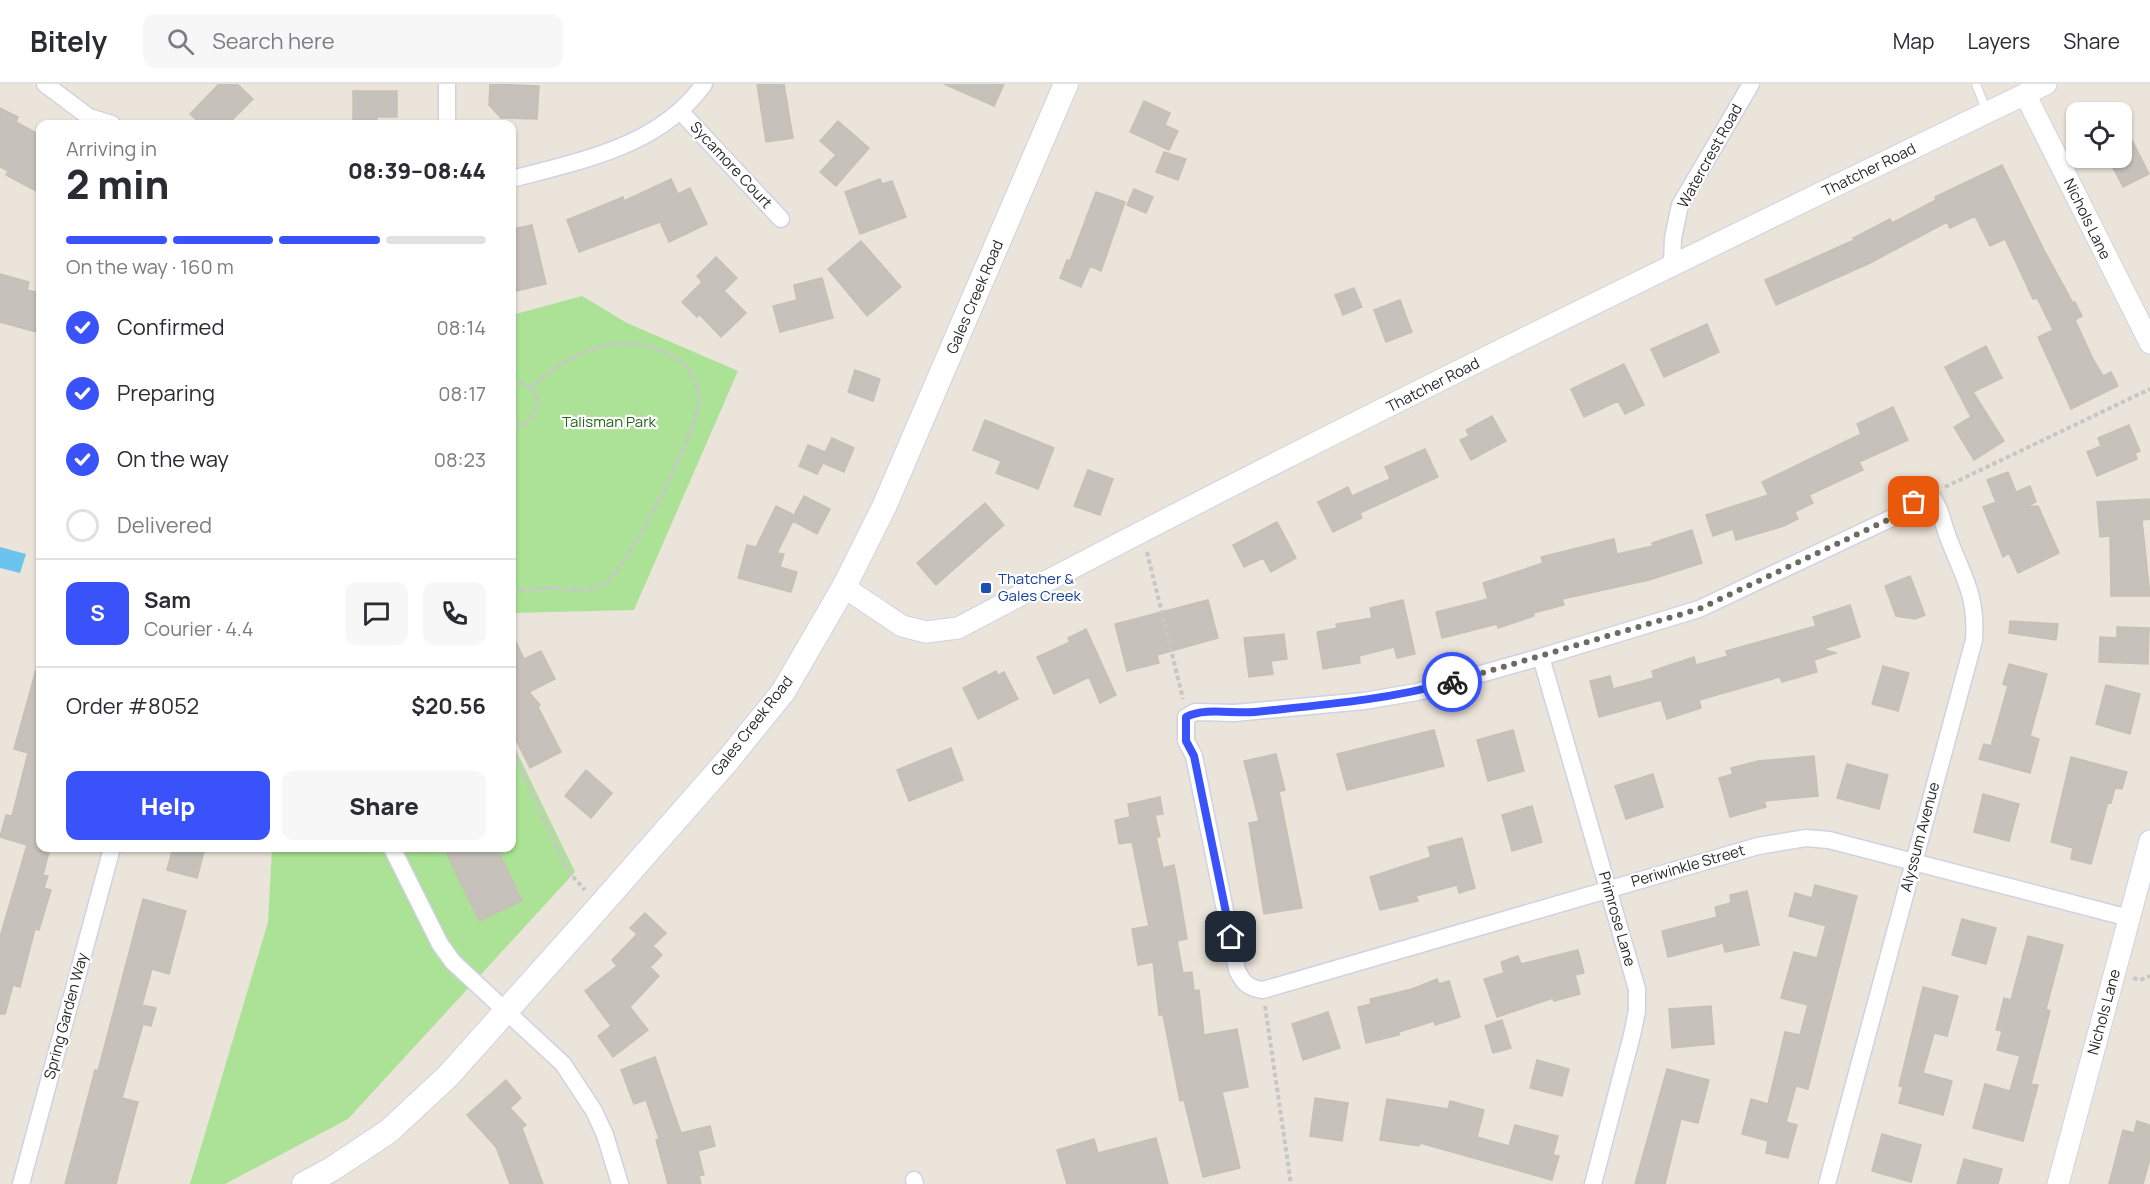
<!DOCTYPE html>
<meta charset="utf-8">
<style>
body{margin:0;font-family:Manrope,sans-serif;background:#f7f7f7;color:#2b2b33;height:100vh;display:flex;flex-direction:column;font-size:22px;white-space:nowrap}
*{box-sizing:border-box;margin:0}
p{font-size:20px;color:#7c7c81}
.icon{flex:none;width:33px;height:33px;fill:none;stroke:currentColor;stroke-width:2;stroke-linecap:round;stroke-linejoin:round}
.map{position:relative;flex:1;overflow:hidden}
.details{position:absolute;left:36px;top:36px;width:480px;height:732px;display:flex;flex-direction:column;background:#fff;border-radius:12px;box-shadow:0 2px 4px #0004}
.details>*{flex:none}
.fabs{position:absolute;left:2066px;top:18px;display:grid;gap:12px}
.fabs a{display:grid;place-items:center;width:66px;height:66px;border-radius:12px;background:#fff;box-shadow:0 2px 4px #0004;font-size:30px}
.pin{position:absolute;display:grid;place-items:center;width:51px;height:51px;color:#fff;margin:-26px;border-radius:12px;box-shadow:0 3px 9px #0006}
.courier{position:absolute;display:grid;place-items:center;width:60px;height:60px;margin:-30px;border:4px solid #3952f9;border-radius:50%;background:#fff;color:#222;box-shadow:0 2px 8px #0007}
.summary em{font-style:normal;font-weight:800}
.summary div{display:flex;flex-direction:column-reverse}
.summary{display:flex;align-items:center;justify-content:space-between;height:102px;padding:0 30px}
h1{font-size:39px;font-weight:800;line-height:45px}
.bar{display:grid;grid-template-columns:repeat(4,1fr);gap:9px 6px;align-content:center;height:72px;padding:0 30px}
.bar i{height:8px;border-radius:4px;background:#e1e1e2}
.bar .current{background:#3952f9}
.bar p{grid-column:span 4}
.line{display:flex;align-items:center;gap:15px;padding:0 30px;border-top:2px solid #e1e1e2}
.line div{flex:1}
.round{display:grid;place-items:center;flex:none;width:63px;height:63px;border-radius:12px;background:#f7f7f7}
ol{padding:0 30px;list-style:none}
li{display:flex;align-items:center;gap:18px;height:66px}
li p{margin-inline-start:auto}
li .icon{padding:6px;border-radius:50%;background:#3952f9;color:#fff;stroke-width:4}
li:last-child{color:#7c7c81}
li i{width:33px;height:33px;border:3px solid #e1e1e2;border-radius:50%}
.primary-button{display:flex;gap:12px;margin-top:auto;padding:12px 30px}
.primary-button a{flex:1;height:69px;border-radius:12px;background:#3952f9;color:#fff;font-size:24px;font-weight:800;line-height:69px;text-align:center}
.primary-button a+a{background:#f7f7f7;color:#2b2b33}
header{display:flex;align-items:center;gap:36px;box-sizing:border-box;height:84px;padding:0 30px;background:#fff;border-bottom:2px solid #e1e1e2}
header strong{font-size:28px}
nav{display:flex;gap:33px;margin-inline-start:auto;font-size:21px}
.search{width:420px;height:54px;background:#f7f7f7;display:flex;align-items:center;gap:15px;box-sizing:border-box;padding:0 21px;border-radius:12px;color:#7c7c81;font-size:22px}
.map>svg:first-child{display:block}
.green{fill:#abe296}
.water{fill:#6cc4ee}
.building{fill:#c6c1ba;stroke:#c6c1b4;stroke-width:1.5}
.lines{fill:none;stroke-linecap:round;stroke-linejoin:round}
.service-casing{stroke:#cfd2e2;stroke-width:10}
.minor-casing{stroke:#cfd2e2;stroke-width:19}
.tertiary-casing{stroke:#cfd2e2;stroke-width:23}
.secondary-casing{stroke:#cfd2e2;stroke-width:26}
.path{stroke:#c7c7c7;stroke-width:4;stroke-dasharray:4.5 3;stroke-linecap:butt}
.service{stroke:#fff;stroke-width:8}
.minor{stroke:#fff;stroke-width:16}
.tertiary{stroke:#fff;stroke-width:21}
.secondary{stroke:#fff;stroke-width:24}
.done{stroke:#6c6a66;stroke-width:6;stroke-dasharray:0 10.8}
.route{stroke:#3952f9;stroke-width:8}
.transit-dot{fill:#1a4fb4;stroke:#fff;stroke-width:2}
.labels{text-anchor:middle;stroke-width:4.5;stroke-linejoin:round;paint-order:stroke}
.street-label{font-size:15px;fill:#282828;stroke:#fff}
.park-label{font-size:15px;fill:#256419;stroke:#fff}
.transit-label{font-size:15px;fill:#164399;stroke:#fff;text-anchor:start}
</style>
<header>
<strong>Bitely</strong>
<div class="search"><svg class="icon" aria-label="search" viewBox="0 0 24 24"><circle cx="10" cy="10" r="6"/><path d="M15 15l6 6"/></svg>Search here</div>
<nav><a>Map</a><a>Layers</a><a>Share</a></nav>
</header>
<div class="map">
<svg width="2150" height="1100" viewBox="0 0 2150 1100">
<rect width="100%" height="100%" fill="#ebe4da"/>
<path class="green" d="M582 212 627 239 738 287 634 526 512 529V231Z
M512 658 575 788 348 1035 225 1100H190L268 838 272 764H512Z"/>
<path class="water" d="M0 463 26 470 20 489 0 484Z"/>
<path class="building" d="M219 0H237L253 15 228 40H201L190 30Z
M490 0 539 2 537 35 501 34 489 21Z
M757 0H784L793 54 766 58Z
M944 0H1004L994 22Z
M353 7H397V33H377V40H353Z
M1144 17 1170 29 1165 41 1178 47 1169 66 1130 48Z
M0 24 18 33 16 38 40 51V109L6 91 8 87 0 83Z
M2121 34 2149 90 2123 103 2108 74H2121Z
M838 37 869 64 836 102 820 88 836 71 820 57Z
M1164 68 1186 75 1178 96 1156 88Z
M2002 81 2044 166 2073 219 2075 218 2082 232 2075 236 2093 275 2103 292 2111 288 2118 302 2071 325 2038 253 2053 246 2037 214 2033 215 2005 155 1990 162 1975 132 1950 144 1947 138 1870 179 1776 221 1765 196 1854 156 1853 154 1890 135 1892 139 1936 116 1935 113Z
M671 95 678 110 690 104 707 140 669 158 660 138 579 168 567 136 623 113 624 117Z
M880 95 882 100 892 97 906 133 860 150 845 108Z
M1134 105 1153 113 1146 129 1127 121Z
M1096 108 1125 118 1101 187 1090 182 1081 203 1060 194 1067 176 1070 177Z
M532 141 546 200 516 207 512 186V145Z
M861 157 901 203 867 232 828 185Z
M716 173 737 194 724 207 746 229 721 253 699 230 697 233 682 218 702 198 697 192Z
M0 190 29 198 27 206 40 209V249L0 238Z
M822 194 833 234 780 248 773 222 797 216 794 201Z
M1354 204 1362 223 1343 231 1335 211Z
M1400 216 1412 248 1386 258 1374 226Z
M1707 240 1719 268 1664 293 1651 265Z
M1986 262 2002 294 1973 308 2004 357 1974 376 1954 343 1971 333 1945 283Z
M1624 280 1644 321 1625 330 1618 317 1584 333 1571 305Z
M855 286 880 295 873 317 848 308Z
M1893 323 1908 356 1859 378 1863 386 1809 411 1813 419 1795 428 1798 435 1784 442 1736 456 1733 445 1713 452 1706 431 1768 411 1762 398 1861 350 1857 340Z
M1492 332 1506 357 1471 376 1460 356 1469 352 1466 346Z
M985 336 1054 364 1038 405 996 389 1001 377 973 366Z
M2129 341 2140 367 2135 369 2137 375 2097 392 2087 368 2101 362 2098 354Z
M832 354 854 364 844 388 823 379 817 390 799 382 808 361 825 368Z
M1425 365 1438 393 1360 429 1362 434 1333 448 1318 418 1348 403 1352 412 1390 395 1385 383Z
M1088 386 1113 395 1100 431 1074 422Z
M2008 388 2016 408 2030 402 2036 418 2026 423 2038 422 2059 469 2018 489 2009 469 2003 473 1983 423 1996 418 1987 396Z
M804 412 830 425 817 450 793 437 777 469 784 470 780 483 797 488 791 508 738 494 747 461 756 463 776 422 794 431Z
M2149 415 2150 435 2142 436 2150 512H2111L2110 452 2100 453 2097 418Z
M985 419 1004 441 936 501 917 479Z
M1277 438 1296 474 1271 488 1263 474 1244 483 1233 461Z
M1692 446 1702 479 1649 496 1562 515 1564 521 1533 529 1534 532 1498 544 1497 540 1442 554 1436 528 1488 515 1483 499 1543 479 1541 473 1614 455 1617 470 1653 462 1652 459Z
M1910 492 1925 531 1915 535 1896 532 1885 502Z
M1208 516 1218 554 1157 571 1159 579 1127 587 1115 540Z
M1403 516 1415 570 1397 574 1394 563 1359 572 1360 579 1323 585 1317 548 1337 544 1336 540 1372 534 1370 524Z
M1850 521 1860 553 1823 565 1836 569 1814 576 1817 588 1782 598 1780 593 1699 616 1701 624 1667 635 1661 616 1599 633 1590 597 1610 592 1613 605 1654 594 1652 587 1694 573 1696 581 1728 572 1726 567 1816 542 1813 533Z
M2010 537 2058 540 2056 556 2009 549Z
M2117 543 2149 544 2148 580 2099 578 2100 553 2117 554Z
M1086 545 1116 611 1100 619 1089 593 1054 610 1037 573 1070 558 1068 554Z
M512 549 524 575 541 567 555 595 529 608 540 621 538 623 561 668 530 684 512 648Z
M1284 550 1287 575 1271 577 1273 590 1249 593 1244 554Z
M2009 580 2047 590 2030 652 2039 655 2030 689 1979 675 1984 660 1991 662 2008 602 2003 600Z
M1883 582 1909 589 1898 627 1872 620Z
M36 586H40V764H50L43 791 48 792 44 804 51 806 39 846 35 845 20 903 13 901 5 930H0V853L27 761 0 753 6 731 12 732 28 669 14 665Z
M996 587 998 591 1004 588 1018 615 978 635 963 604Z
M2106 601 2140 610 2130 650 2096 640Z
M1434 646 1444 682 1347 706 1337 670Z
M1513 646 1524 687 1488 697 1477 656Z
M951 664 963 696 909 717 897 686Z
M1276 670 1285 706 1279 708 1302 824 1264 830 1249 739 1259 737 1244 677Z
M1814 672 1818 712 1764 717 1766 723 1730 733 1719 694 1733 690 1731 684 1758 677Z
M2071 673 2127 688 2122 705 2115 704 2111 719 2108 718 2091 780 2071 775 2073 764 2051 758Z
M1847 680 1888 691 1879 725 1837 714Z
M586 686 612 709 591 734 565 712Z
M1653 690 1663 723 1626 735 1615 702Z
M1983 710 2019 720 2009 757 1974 748Z
M1160 713 1163 730 1155 731 1160 753H1156L1163 784 1174 781 1179 807 1187 855 1177 857 1183 889 1192 888 1194 907 1199 906 1204 951 1237 945 1248 1003 1222 1008 1240 1084 1203 1093 1184 1016 1180 1017 1163 931H1159L1153 878 1138 881 1132 845 1149 842 1132 758 1119 760 1115 736 1130 733 1128 720Z
M1532 722 1542 758 1512 767 1502 731Z
M1462 754 1475 804 1459 809 1457 801 1416 812 1418 817 1380 826 1370 793 1431 773 1428 763Z
M173 764H205L197 794 167 786Z
M455 764H497L522 817 479 837 446 768Z
M1815 801 1857 812 1808 1005 1796 1002 1786 1038 1797 1041 1788 1074 1766 1069 1768 1057 1742 1050 1751 1015 1768 1020 1785 948 1800 951 1808 921 1781 914 1794 868 1817 874 1826 842 1789 832 1795 809 1812 814Z
M1747 807 1759 861 1725 868 1723 859 1668 873 1662 847 1717 833 1715 823 1731 819 1730 811Z
M143 815 186 827 169 890 152 885 142 921 156 924 151 942 143 940 122 1014 138 1018 116 1100H65L95 986 98 987Z
M645 829 666 849 653 862 662 871 650 883 659 892 630 923 648 946 613 973 598 952 611 942 585 907 617 882 612 876 637 850 630 844Z
M1962 835 1996 844 1986 880 1952 871Z
M2028 852 2063 861 2046 925 2050 927 2031 1000 2038 1001 2023 1057 1973 1044 1985 1000 2010 1007 2020 972 1997 966 2002 947 1996 946 2004 914 2011 916Z
M1578 866 1584 889 1575 891 1580 910 1554 917 1553 914 1497 933 1484 895 1504 889 1501 878 1518 872 1521 880Z
M1437 895 1439 900 1449 897 1460 933 1435 941 1434 937 1399 948V951L1366 959 1358 923 1371 920 1370 915 1412 905Z
M1923 903 1958 912 1947 952 1934 949 1923 989 1952 997 1943 1031 1899 1019 1903 1003 1899 1002Z
M1711 922 1714 960 1672 964 1669 925Z
M1328 928 1340 964 1303 976 1292 940Z
M1502 936 1511 964 1493 969 1485 942Z
M655 973 681 1049 710 1042 715 1062 698 1067 704 1091 699 1092 701 1100H668L656 1056 659 1055 646 1016 634 1020 621 986Z
M1537 976 1569 985 1562 1012 1530 1004Z
M1667 985 1709 996 1698 1039 1681 1035 1665 1100H1635Z
M506 996 521 1014 510 1024 526 1041 522 1044 543 1100H510L496 1063 467 1031Z
M1315 1014 1348 1019 1342 1057 1310 1052Z
M1387 1015 1448 1025 1450 1017 1484 1026 1477 1053 1509 1062 1515 1041 1558 1052 1553 1071 1559 1072 1552 1096 1420 1059 1419 1062 1380 1056Z
M2137 1037 2150 1041V1075L2143 1100H2109L2123 1046 2134 1049Z
M1882 1050 1921 1061 1911 1098 1872 1087Z
M1156 1054 1168 1100H1067L1057 1066 1094 1055 1098 1069Z
M1964 1075 2002 1085 1998 1100H1957Z"/>
<g class="lines">
<g class="service-casing">
<path id="service" d="M1976 0 1987 28"/>
</g>
<g class="minor-casing">
<path id="minor" d="M45 0 89 33 112 40
M681 28 781 135
M447 40V0
M512 95C582 76 659 63 704 0
M1672 181 1673 154 1680 121 1751 0
M1541 573 1637 905V927L1632 951 1593 1100
M392 764 440 860 453 878 563 980 594 1027 605 1051 620 1100
M914 1096 915 1100
M21 1100 112 764
M1827 1100 1974 556C1977 510 1963 493 1948 453 1941 435 1942 426 1930 410L1914 418 1896 432 1699 525 1541 573 1417 608 1364 617 1235 629 1195 628 1186 633V657L1194 672 1237 886C1243 899 1248 904 1263 906L1758 762 1806 754 1829 756 2129 834"/>
</g>
<g class="tertiary-casing">
<path id="tertiary" d="M2025 10 2150 259
M844 503 902 542 926 548 958 544C1316 354 1681 176 2046 0
M2058 1100 2150 757"/>
</g>
<g class="secondary-casing">
<path id="secondary" d="M304 1100 332 1085 389 1047 448 992 599 823 728 676 783 608 844 503 884 423 1066 0"/>
</g>
<path class="path" d="M512 296 532 303 539 319 530 337 512 344
M1945 403 2150 305
M1147 468 1183 615
M512 508C524 506 536 504 548 504 566 504 585 509 602 501 627 489 701 342 699 313 697 293 686 279 669 270 621 245 569 268 532 303
M512 664 568 787 585 806
M2133 894 2140 896 2150 892
M1265 922 1291 1100"/>
<use href="#service" class="service"/>
<use href="#minor" class="minor"/>
<use href="#tertiary" class="tertiary"/>
<use href="#secondary" class="secondary"/>
</g>
<g class="lines">
<path class="done" d="M1452 598 1699 525 1896 432 1914 418"/>
<path class="route" d="M1231 853 1194 672 1186 657V633C1205 623 1233 630 1254 628 1321 621 1387 616 1452 598"/>
</g>
<rect class="transit-dot" x="980" y="498" width="12" height="12" rx="3"/>
<g class="labels">
<g class="street-label">
<text transform="translate(1710 72) rotate(-61)" y="5">Watercrest Road</text>
<text transform="translate(731 81) rotate(47)" y="5">Sycamore Court</text>
<text transform="translate(1869 86) rotate(-26)" y="5">Thatcher Road</text>
<text transform="translate(2087 135) rotate(64)" y="5">Nichols Lane</text>
<text transform="translate(975 213) rotate(-67)" y="5">Gales Creek Road</text>
<text transform="translate(1433 301) rotate(-27)" y="5">Thatcher Road</text>
<text transform="translate(752 642) rotate(-52)" y="5">Gales Creek Road</text>
<text transform="translate(1920 753) rotate(-75)" y="5">Alyssum Avenue</text>
<text transform="translate(1688 782) rotate(-16)" y="5">Periwinkle Street</text>
<text transform="translate(1617 835) rotate(74)" y="5">Primrose Lane</text>
<text transform="translate(2104 928) rotate(-75)" y="5">Nichols Lane</text>
<text transform="translate(66 932) rotate(-75)" y="5">Spring Garden Way</text>
</g>
<g class="park-label">
<text x="609" y="343">Talisman Park</text>
</g>
<g class="transit-label">
<text x="998" y="500">Thatcher &amp;<tspan x="998" dy="17">Gales Creek</tspan></text>
</g>
</g>
</svg>
<div class="fabs">
<a><svg class="icon" aria-label="locate" viewBox="0 0 24 24"><circle cx="12" cy="12" r="6"/><path d="M12 2v4M12 18v4M2 12h4M18 12h4"/></svg></a>
</div>
<div class="pin" style="left:1914px;top:418px;background:#ea580c"><svg class="icon" aria-label="bag" viewBox="0 0 24 24"><path d="M5 8h14l-1 12H6zM9 8a3 3 0 0 1 6 0"/></svg></div>
<div class="pin" style="left:1231px;top:853px;background:#1f2937"><svg class="icon" aria-label="home" viewBox="0 0 24 24"><path d="M3 11l9-7 9 7M6 9v11h12V9"/></svg></div>
<div class="courier" style="left:1452px;top:598px"><svg class="icon" aria-label="bike" viewBox="0 0 24 24"><circle cx="6" cy="16" r="4"/><circle cx="18" cy="16" r="4"/><path d="M6 16l4-8h5l3 8M10 8l3 8H6M13 5h3"/></svg></div>
<section class="details">
<div class="summary"><div><h1>2 min</h1><p>Arriving in</p></div><em>08:39–08:44</em></div>
<div class="bar"><i class="current"></i><i class="current"></i><i class="current"></i><i></i><p>On the way · 160 m</p></div>
<ol>
<li><svg class="icon" aria-label="check" viewBox="0 0 24 24"><path d="M5 12l5 5 9-10"/></svg>Confirmed<p>08:14</p></li>
<li><svg class="icon" aria-label="check" viewBox="0 0 24 24"><path d="M5 12l5 5 9-10"/></svg>Preparing<p>08:17</p></li>
<li><svg class="icon" aria-label="check" viewBox="0 0 24 24"><path d="M5 12l5 5 9-10"/></svg>On the way<p>08:23</p></li>
<li><i></i>Delivered</li>
</ol>
<div class="line" style="height:108px"><b class="round" style="background:#3952f9;color:#fff">S</b><div><b>Sam</b><p>Courier · 4.4</p></div><a class="round"><svg class="icon" aria-label="chat" viewBox="0 0 24 24"><path d="M4 5h16v11H9l-5 4z"/></svg></a><a class="round"><svg class="icon" aria-label="phone" viewBox="0 0 24 24"><path d="M5 4h4l2 5-3 2q2 4 5 5l2-3 5 2v4C11 20 4 13 5 4z"/></svg></a></div>
<div class="line" style="height:78px"><div>Order #8052</div><b>$20.56</b></div>
<div class="primary-button"><a>Help</a><a>Share</a></div>
</section>
</div>
